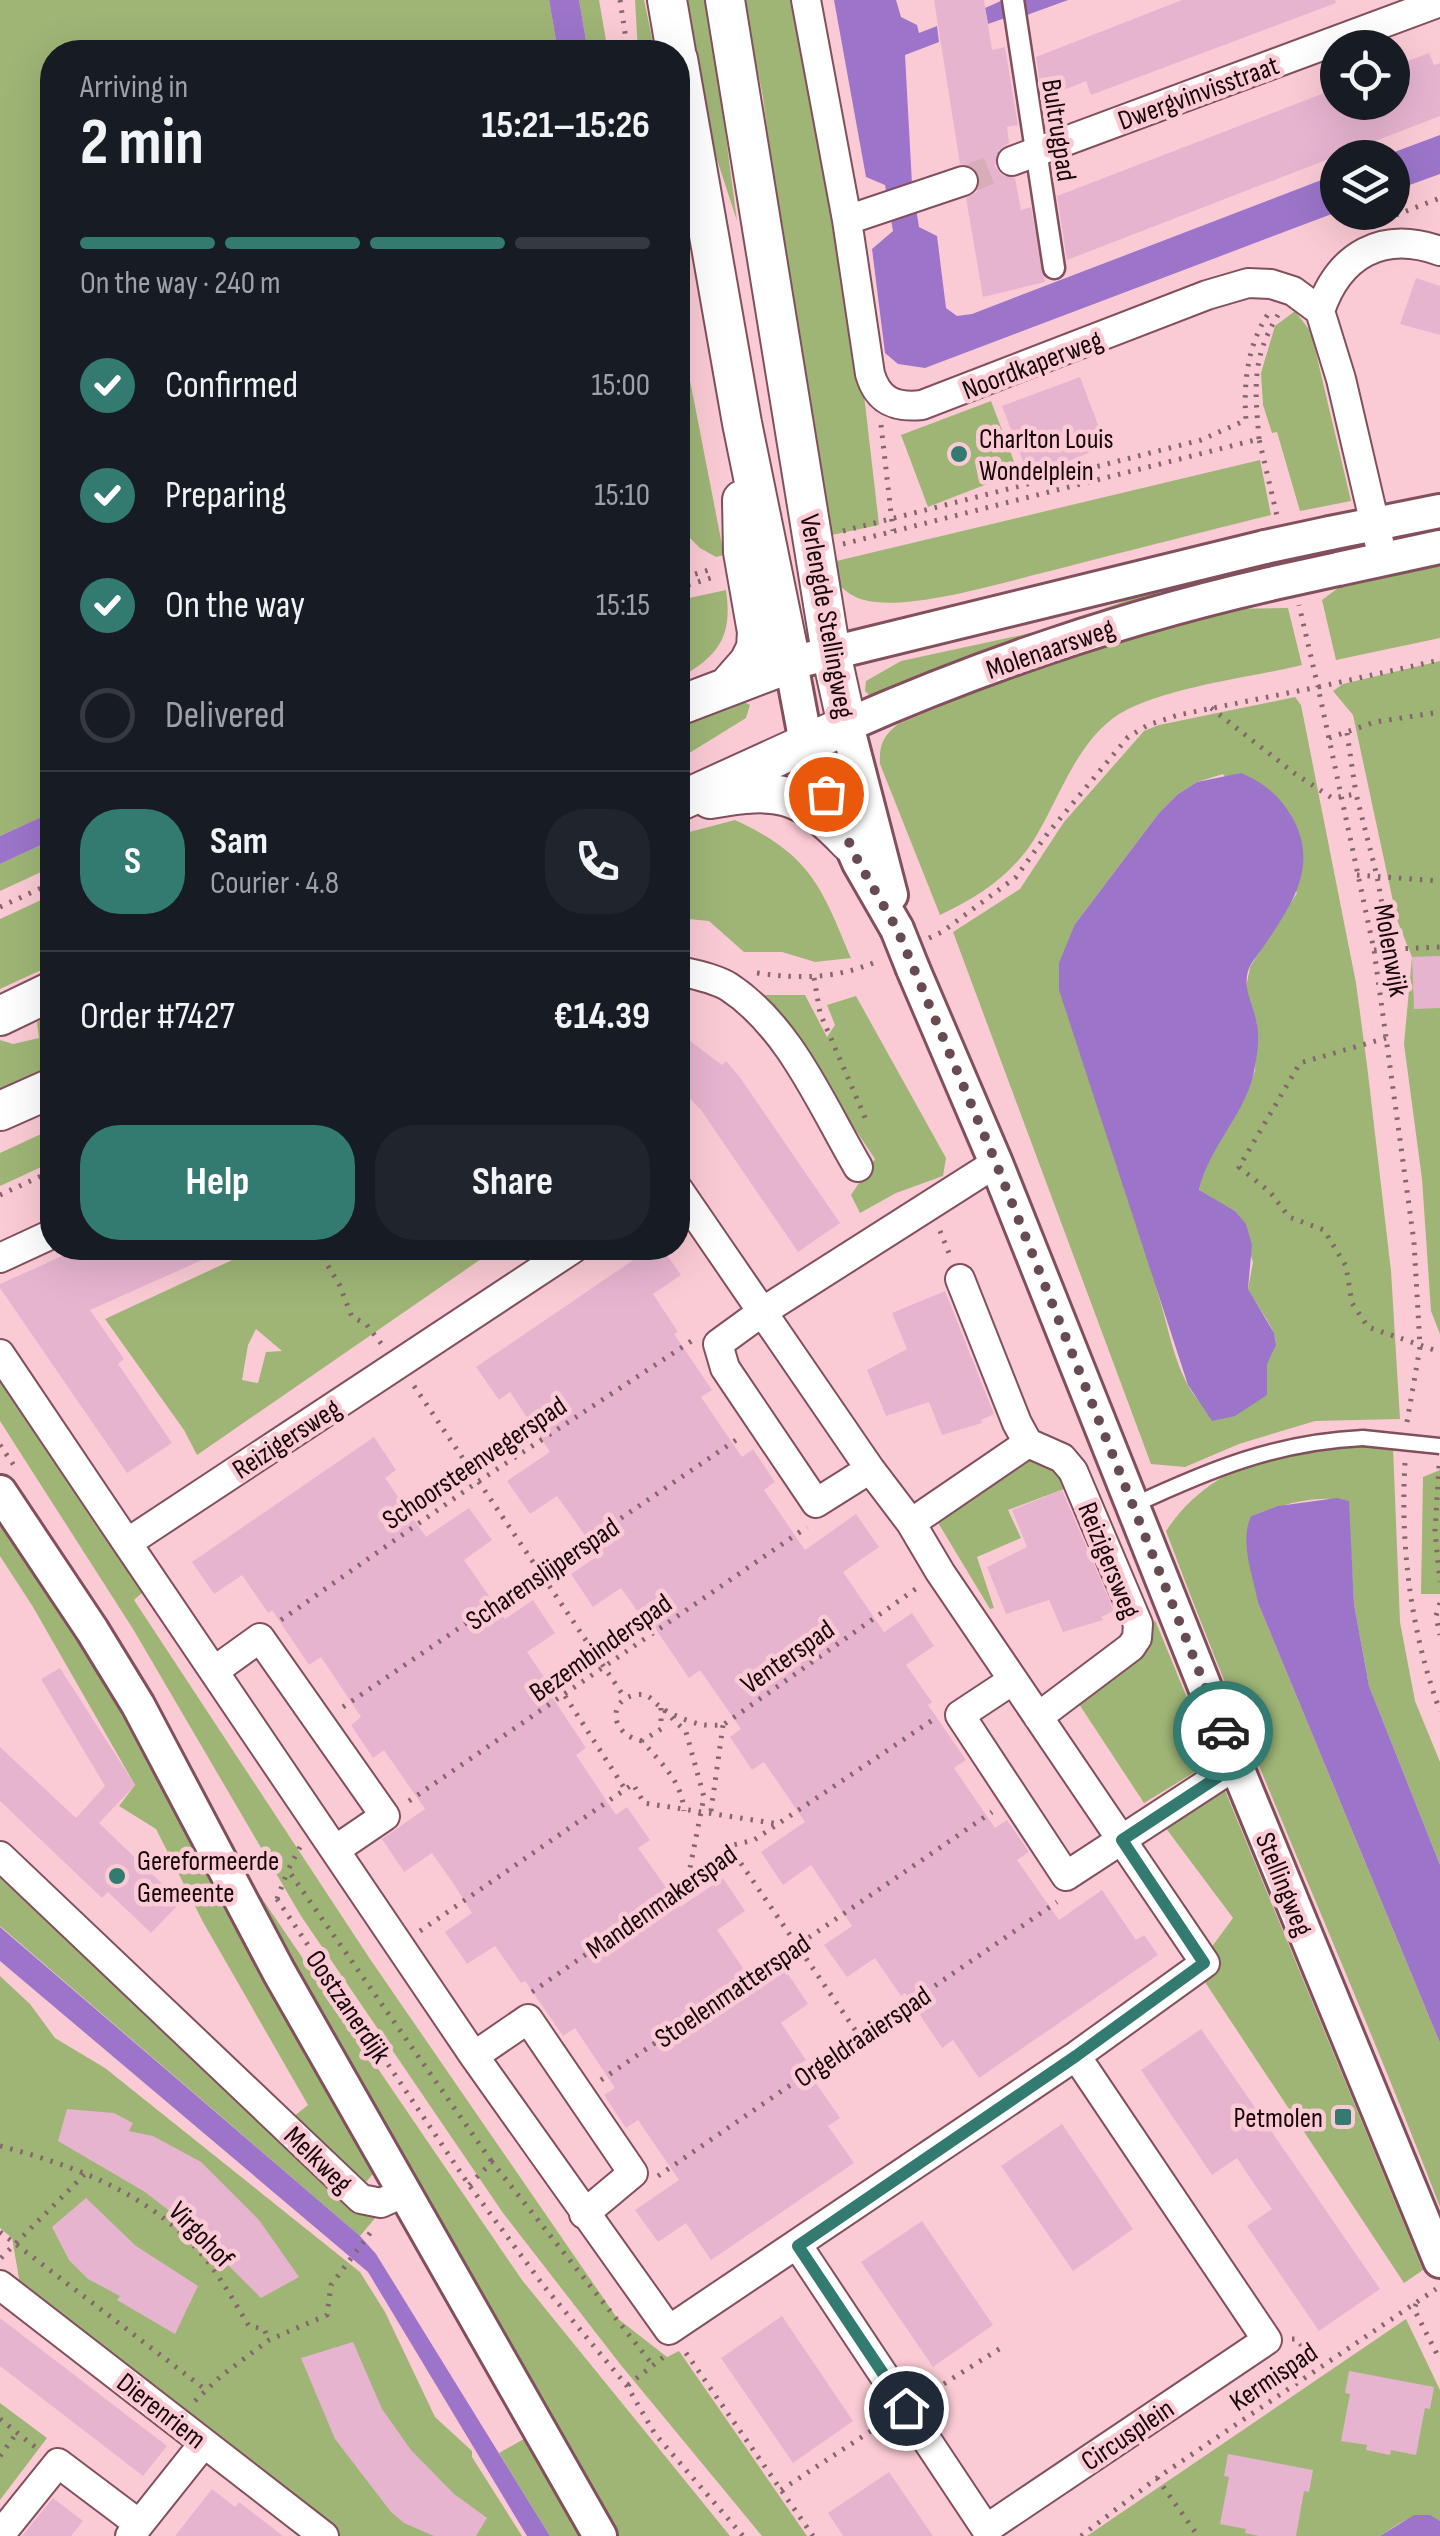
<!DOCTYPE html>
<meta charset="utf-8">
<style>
body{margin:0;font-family:"Sofia Sans Condensed",sans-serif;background:#20242c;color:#f1f3f6;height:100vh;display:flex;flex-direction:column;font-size:38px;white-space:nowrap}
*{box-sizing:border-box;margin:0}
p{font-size:32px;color:#9ea1a6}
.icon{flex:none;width:55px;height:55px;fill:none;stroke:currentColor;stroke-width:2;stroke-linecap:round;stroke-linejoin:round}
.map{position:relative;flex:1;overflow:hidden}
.side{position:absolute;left:40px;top:40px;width:650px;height:1220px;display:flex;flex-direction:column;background:#171b24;border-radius:40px;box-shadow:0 10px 40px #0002}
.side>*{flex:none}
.fabs{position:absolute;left:1320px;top:30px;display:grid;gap:20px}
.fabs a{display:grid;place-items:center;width:90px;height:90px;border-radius:50%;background:#171b24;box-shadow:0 10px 40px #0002;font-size:50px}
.pin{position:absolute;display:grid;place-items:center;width:85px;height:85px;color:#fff;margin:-42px;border:5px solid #fff;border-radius:50%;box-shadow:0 2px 10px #0007}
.courier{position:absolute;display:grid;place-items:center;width:100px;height:100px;margin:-50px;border:8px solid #337a71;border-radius:50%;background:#fff;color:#222;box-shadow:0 2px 12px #0007}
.summary em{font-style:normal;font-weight:700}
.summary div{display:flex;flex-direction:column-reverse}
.summary{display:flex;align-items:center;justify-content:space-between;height:170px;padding:0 40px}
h1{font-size:65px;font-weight:700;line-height:75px}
.bar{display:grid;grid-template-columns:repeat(4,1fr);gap:15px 10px;align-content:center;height:120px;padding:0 40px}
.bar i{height:12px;border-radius:8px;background:#363941}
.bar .selected{background:#337a71}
.bar p{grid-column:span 4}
.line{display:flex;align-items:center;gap:25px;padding:0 40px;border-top:2px solid #363941}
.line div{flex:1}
.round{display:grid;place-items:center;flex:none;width:105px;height:105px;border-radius:40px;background:#20242c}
ol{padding:0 40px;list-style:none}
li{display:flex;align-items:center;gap:30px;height:110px}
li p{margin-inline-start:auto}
li .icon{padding:10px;border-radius:50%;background:#337a71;color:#fff;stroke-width:4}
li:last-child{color:#9ea1a6}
li i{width:55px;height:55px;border:5px solid #363941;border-radius:50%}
.cta{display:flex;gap:20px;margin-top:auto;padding:20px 40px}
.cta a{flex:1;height:115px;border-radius:40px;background:#337a71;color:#fff;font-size:40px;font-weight:700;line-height:115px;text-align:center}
.cta a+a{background:#20242c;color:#f1f3f6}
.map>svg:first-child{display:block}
.green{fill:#9fb576;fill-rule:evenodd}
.water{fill:#9c75ca}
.building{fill:#e7b4d0}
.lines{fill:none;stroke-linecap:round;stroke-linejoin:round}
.minor-tunnel{stroke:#d9adb7;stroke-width:28;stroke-dasharray:28 14;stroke-linecap:butt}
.service-casing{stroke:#82505c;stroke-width:19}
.pedestrian-casing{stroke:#82505c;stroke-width:25}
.minor-casing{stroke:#82505c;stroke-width:32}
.tertiary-casing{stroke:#82505c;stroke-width:38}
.secondary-casing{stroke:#82505c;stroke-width:42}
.path{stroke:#86666d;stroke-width:5;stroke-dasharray:2.5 8;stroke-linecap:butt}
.service{stroke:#fff;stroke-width:14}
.pedestrian{stroke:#fff;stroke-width:20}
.minor{stroke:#fff;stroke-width:28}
.tertiary{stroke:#fff;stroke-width:32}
.secondary{stroke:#fff;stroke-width:38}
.service-bridge-casing{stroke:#82505c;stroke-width:19;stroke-linecap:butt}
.tertiary-bridge-casing{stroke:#82505c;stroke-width:38;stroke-linecap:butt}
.service-bridge{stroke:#fff;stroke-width:14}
.tertiary-bridge{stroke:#fff;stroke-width:32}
.done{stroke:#674b51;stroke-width:10;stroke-dasharray:0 18}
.route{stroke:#337a71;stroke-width:12}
.poi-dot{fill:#337a71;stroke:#fbcbd5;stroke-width:4}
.labels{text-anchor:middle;stroke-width:9;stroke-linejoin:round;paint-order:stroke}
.street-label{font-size:28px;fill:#18060a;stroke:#fbcbd5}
.poi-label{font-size:28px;fill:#18060a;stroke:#fbcbd5;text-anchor:start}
</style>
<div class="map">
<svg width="1440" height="2536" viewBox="0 0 1440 2536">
<rect width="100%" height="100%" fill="#fbcbd5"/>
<path class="green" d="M0 0H549L558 52H52V812L0 836Z
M579 0H599L608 52H588Z
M635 0H644L655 52H638Z
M687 0H708L737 221 711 141Z
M743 0H794L862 377 879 525 822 537 810 487 763 97Z
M678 294 687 365 724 555 716 557 700 548 687 535 682 512 678 482Z
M1295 311 1311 332 1351 501 1300 511 1277 432 1272 433 1263 405 1261 373 1275 326Z
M991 401 1018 472 928 507 901 435Z
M1260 460 1271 515C1199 533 1126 551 1054 570 1007 581 909 612 864 600 846 595 832 581 828 563Z
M1260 563 1259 570 1220 579 1176 601 883 696 869 695 865 691 866 681 901 661 1045 630 1169 585Z
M1440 566V638L1336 660 1322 600 1338 588Z
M726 590C733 638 718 656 678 679V608L689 598Z
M1288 608 1302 665C1250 678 1153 688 1112 719 1076 747 1060 795 1038 833 1015 873 981 896 940 915L880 764C879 745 883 736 898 724L1058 658 1127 635 1230 609Z
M1440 661V1334L1431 1311 1422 1179 1404 1044 1412 957 1397 920 1353 715 1333 691 1343 684Z
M1295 697 1301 705 1356 983 1367 1065 1391 1271 1400 1419 1315 1421 1239 1444 1185 1467 1151 1464 953 932 1020 889 1064 822 1144 731 1159 725ZM1223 774 1297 893 1250 967 1245 993 1257 1024 1255 1071 1244 1100 1204 1166 1199 1191 1235 1211 1253 1262 1248 1289C1255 1304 1272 1323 1275 1338 1280 1367 1222 1390 1201 1403 1178 1380 1170 1335 1161 1304 1124 1179 1101 1051 1075 924L1159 813 1178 794 1197 782Z
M742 701 750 705 746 718 678 760V725Z
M735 820C810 855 821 885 851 958L815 962 782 952H744L709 921 678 918V835Z
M52 840V867L0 891V864Z
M52 895V965L0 989V919Z
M748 989 764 995H805L827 1037 835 1025 827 1005 856 996 946 1158 943 1176 896 1193 860 1213 851 1195 875 1159 814 1068Z
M52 1015V1069L0 1093V1040L13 1044 39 1038 37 1022Z
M52 1129V1162L0 1186V1153Z
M258 1248H497L197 1455 184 1430 105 1319ZM256 1329 282 1351 266 1352 258 1383 242 1380 248 1345Z
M0 1380 143 1592 134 1600 370 1959 617 2318 667 2357 679 2351 807 2536H762L620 2364 503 2213 301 1916 133 1629 0 1421Z
M1371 1446 1393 1447 1400 1622 1415 1701 1440 1762V1865L1369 1686 1354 1604 1348 1501C1318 1494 1280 1505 1251 1516L1250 1553 1258 1603 1440 2043V2207C1353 1980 1251 1759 1166 1531 1216 1457 1289 1450 1371 1446Z
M1038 1456 1063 1470 1082 1503 1073 1507 1064 1489 1008 1510 1021 1538 977 1557 994 1608 990 1609 934 1516 1013 1463Z
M1440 1470V1594H1421L1423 1477Z
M0 1517 57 1603 152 1758 376 2170 367 2181 358 2185 288 2121 308 2105 203 1922 156 1829 119 1806 135 1785 33 1607 0 1556Z
M1155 1620 1213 1761 1144 1803 1075 1698 1147 1640Z
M1224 1788 1423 2270 1404 2283 1199 1973 1205 1956 1233 1918 1165 1827Z
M0 1878 349 2201 376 2217 360 2236 0 1926Z
M248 1878 522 2280 730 2536H608Z
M0 1976 30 2004 55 2038 105 2068 360 2272 385 2312 435 2417 472 2451V2457L522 2536H339L21 2290 12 2238 0 2228Z
M1406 2319 1440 2390V2521C1417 2508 1400 2523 1380 2536H1087Z
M0 2403 47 2438 0 2500Z
M529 2436 588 2536H550L499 2453Z"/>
<path class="water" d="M549 0H579L588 52H558Z
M834 0H896L901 17 917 25 919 33 937 26 939 42 905 55 912 184 919 227 937 236 946 308 957 316 972 314 1337 174V212L925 368 898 364 885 353 872 249 893 231 885 185 866 177Z
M1003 0H1068L1027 15 1025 11 988 24 985 8Z
M1440 135V174L1393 191 1392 158 1381 157Z
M1241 773C1264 783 1279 795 1292 817 1319 864 1293 903 1266 943 1261 951 1253 960 1249 968 1242 989 1252 1000 1256 1020 1260 1034 1258 1051 1255 1066 1249 1111 1209 1145 1199 1190L1235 1211 1246 1224 1252 1245 1248 1289 1274 1333 1276 1345 1267 1364V1395L1235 1416 1212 1421 1188 1385 1059 990V963L1075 924 1159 813 1178 794 1197 782Z
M52 812V840L0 864V836Z
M1337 1498 1349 1501 1354 1604 1369 1686 1440 1865V2043L1258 1603C1253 1574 1239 1543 1251 1516L1278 1506Z
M0 1927 360 2236 376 2254 550 2536H527L368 2272 0 1961Z
M1414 2515H1430L1440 2521V2536H1380Z"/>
<path class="building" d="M934 0H984L992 50 1005 47 1018 125 1007 127 1009 143 998 151 995 166 1002 175 1015 178 1021 210 1031 207 1045 282 983 297 966 198 977 192 980 176 974 167 960 164Z
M1182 0H1335L1336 3 1091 95 1086 81 1061 91 1043 103 1036 57Z
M1429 53 1434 65 1440 63V116L1067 260 1057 196 1332 90 1336 103 1392 102V67Z
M1416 278 1440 286V335L1400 324Z
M1080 377 1106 446 1029 477 1002 406Z
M1440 956V1008L1414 1009 1412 957Z
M678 1032 722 1065 726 1061 739 1076 840 1223 798 1252 701 1110 678 1086Z
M80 1248H229L90 1310 124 1359 118 1364 172 1443 127 1473 0 1288V1284Z
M651 1248H662L681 1275 653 1294 678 1332 674 1334 712 1390 701 1397 742 1457 753 1449 775 1482 764 1490 805 1550 856 1514 879 1547 843 1572 884 1632 912 1613 934 1646 906 1665 932 1702 928 1705 966 1760 954 1768 995 1828 1007 1820 1029 1852 1017 1860 1059 1920 1102 1890 1136 1940 1144 1935 1158 1955 979 2078 953 2040 942 2048 905 1993 901 1996 875 1958 847 1977 824 1945 852 1926 832 1896 811 1865 783 1885 761 1852 805 1822 764 1762 752 1770 730 1737 741 1729 700 1670 689 1678 651 1622 647 1625 621 1588 593 1607 571 1574 599 1555 557 1496 530 1514 507 1481 550 1452 510 1392 499 1400 476 1367Z
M945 1291 994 1414 981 1420 982 1423 942 1435 929 1402 886 1416 867 1370 907 1349 892 1313Z
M374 1437 396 1470 385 1478 426 1537 469 1508 492 1540 464 1560 505 1619 533 1600 555 1633 527 1652 553 1690 549 1692 586 1748 576 1755 616 1815 627 1807 650 1840 638 1848 680 1907 723 1878 745 1911 717 1930 758 1990 786 1971 808 2004 781 2023 806 2060 802 2063 840 2118 828 2126 854 2163 711 2260 686 2223 658 2242 635 2210 679 2180 638 2120 626 2128 604 2095 615 2088 575 2028 563 2036 525 1981 521 1983 495 1946 467 1964 445 1932 472 1913 453 1883 432 1853 404 1872 382 1839 425 1809 384 1750 373 1758 351 1725 361 1717 321 1657 309 1665 272 1610 268 1613 242 1575 214 1594 192 1562Z
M1062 1490 1114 1611 1101 1617 1103 1620 1063 1632 1049 1600 1006 1614 987 1567 1027 1547 1012 1510Z
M60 1668 135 1785 99 1823 181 1902 151 1933 108 1892 102 1898 0 1801V1747L76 1818 105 1786 41 1679Z
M1201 2029 1380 2289 1319 2331 1247 2226 1272 2209 1254 2184 1237 2158 1212 2175 1141 2070Z
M67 2109 114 2113 133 2123 129 2131 153 2136 201 2162 259 2220 299 2277 261 2298 218 2255 199 2227V2234L145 2192 58 2141Z
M1062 2124 1133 2229 1073 2271 1001 2166Z
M86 2198 136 2246 198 2286 175 2334 117 2300 120 2296 88 2279 69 2260 52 2227Z
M922 2221 993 2325 933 2367 861 2262Z
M782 2316 853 2421 793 2463 721 2358Z
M0 2318 167 2446 143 2476 0 2366Z
M353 2342 382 2409 411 2450 454 2494 487 2518 476 2536H434L404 2523 391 2512 335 2439 301 2358Z
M1349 2371 1434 2387 1430 2409 1425 2408 1416 2455 1391 2450 1390 2455 1366 2450 1367 2445 1341 2441 1350 2394 1345 2393Z
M1228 2454 1313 2470 1309 2492 1304 2491 1296 2536H1259L1245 2533 1246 2529 1220 2524 1229 2477 1224 2476Z
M889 2472 933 2536H843L828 2513Z
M212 2489 235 2507 239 2502 283 2536H175Z
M53 2498 83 2521 71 2536H22Z"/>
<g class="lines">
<path class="minor-tunnel" d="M963 181 1012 161"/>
<g class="service-casing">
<path id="service" d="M1134 1505C1211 1469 1277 1442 1363 1438"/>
</g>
<g class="pedestrian-casing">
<path id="pedestrian" d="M1013 0 1054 268"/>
</g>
<g class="minor-casing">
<path id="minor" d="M806 0 847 220 870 374C878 401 895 408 922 405L1207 295 1248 283 1271 284 1293 291 1320 311 1341 379 1383 559
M1012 161 1440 2
M847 220 963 181
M1320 311C1339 255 1382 230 1440 251
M678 970C694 975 715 978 729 987 790 1027 822 1106 858 1167
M574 1248 127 1543 474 2056 669 2330 1076 2056 1205 1963 940 1572 911 1523 870 1469 678 1189
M0 1258 52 1234
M960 1279 1017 1423 1028 1443 1062 1458 1073 1471 1138 1624 1137 1638 1131 1647 1038 1717
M0 1354 127 1543
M870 1469 816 1503 725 1368 718 1344 762 1312 996 1163
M911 1523 1028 1443
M214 1671 260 1638 385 1816 335 1850
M1013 1680 960 1715 1066 1876 1236 1765
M0 1856 361 2199 381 2203 405 2192
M474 2056 528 2019 633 2173 584 2214
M798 2246 986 2529 1267 2340 1076 2056
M0 2285 324 2536
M0 2535 58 2463 139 2524
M130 2536 204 2443"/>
</g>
<g class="tertiary-casing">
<path id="tertiary" d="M1330 533 1440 511
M1338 569 1440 547
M891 895 847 725C983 665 1125 617 1270 584
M897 929 859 863 806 743 791 663 1265 547
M913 969 996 1163 1236 1765 1440 2261
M0 1492 92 1630 138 1705 279 1972 600 2536"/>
</g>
<g class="secondary-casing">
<path id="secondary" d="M667 0 676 52
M678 59 742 423 791 663 678 706
M728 686 749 662 756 648 757 632 743 552 742 500
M710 799C779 787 800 791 849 842
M678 802 847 725 831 653 725 0
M0 1016 52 991
M0 1111 52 1088"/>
</g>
<path class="path" d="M620 0 628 52
M1396 215 1440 198
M881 425 893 531
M1259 439C1255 389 1251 359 1278 315
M678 531 686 584
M843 531 1201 440 1246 420C1243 382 1248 341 1271 310
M843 544 1259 439 1277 516
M685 577 712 569
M678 588 718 576
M1211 708 1294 773 1332 798 1356 794 1377 876 1390 949
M1347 733 1356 794
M1329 738 1375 722 1440 712
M1357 875 1440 881
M0 907 52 883
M929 938 942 932 1016 877 1048 833 1128 737 1148 725 1178 715 1318 687 1299 605
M1374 950 1440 947
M757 973C801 979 836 979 878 961
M814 978 820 1013 867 1122
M1386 1038 1300 1063 1239 1167 1270 1192 1289 1217 1324 1230 1346 1266 1352 1303 1368 1327 1440 1352
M0 1195 52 1171
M940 1231 951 1258
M317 1248 339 1284 352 1317 366 1324 383 1346
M414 1386 625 1698
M1407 1422 1420 1347 1414 1242 1374 950 1318 687 1440 660
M0 1445 15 1467
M1405 1463C1400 1546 1411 1633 1440 1711
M1439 1466 1435 1531 1440 1582
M1440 1603 1436 1616 1440 1635
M281 1620 479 1481 693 1340
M565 1696 625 1789
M343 1707 739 1438
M661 1708V1729L642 1741C661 1763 682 1781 684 1811
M664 1710 686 1732 704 1797 687 1883
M642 1741C609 1734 608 1700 635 1695 650 1692 651 1701 662 1708 671 1715 688 1721 699 1724 707 1726 716 1725 723 1725L917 1588
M409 1801 807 1527
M711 1811 723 1725
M729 1846 860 2037
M300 1847 288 1870 492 2162
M277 1899 469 2185 543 2285 627 2386 655 2434 743 2536
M277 1899 288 1870
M420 1931 633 1784 644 1803 779 1824
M532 1992 718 1862 729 1846 754 1840 934 1719
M601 2080 992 1812
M0 2146C73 2165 145 2192 197 2249 218 2272 233 2300 249 2326L264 2329 269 2340
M658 2176 1057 1902
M469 2185 492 2162 652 2364
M0 2232 206 2390
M1 2258 87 2172
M1416 2304 1414 2309 1440 2360
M1292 2339H1297L1318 2369
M686 2353 813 2536
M628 2385 666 2355
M926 2395 1004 2346
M195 2401 221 2376 269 2340 327 2315 331 2285 373 2229
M0 2419 35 2447
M0 2456 16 2434
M1157 2478 1198 2536
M781 2490 883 2423
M1081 2536 1157 2478 1436 2289"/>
<use href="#service" class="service"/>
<use href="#pedestrian" class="pedestrian"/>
<use href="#minor" class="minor"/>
<use href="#tertiary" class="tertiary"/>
<use href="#secondary" class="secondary"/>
<g class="service-bridge-casing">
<path id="service-bridge" d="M1363 1438 1440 1446"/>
</g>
<g class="tertiary-bridge-casing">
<path id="tertiary-bridge" d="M1265 547 1330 533
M1270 584 1338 569
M897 929 913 969"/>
</g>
<use href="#service-bridge" class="service-bridge"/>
<use href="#tertiary-bridge" class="tertiary-bridge"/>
</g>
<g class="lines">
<path class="done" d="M826 794 859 863 897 929 996 1163 1223 1731"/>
<path class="route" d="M906 2408 798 2246 1076 2056 1204 1963 1122 1840 1236 1765 1223 1731"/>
</g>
<g class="poi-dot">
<circle cx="959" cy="454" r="10"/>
<circle cx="117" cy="1876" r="10"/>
<rect x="1333" y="2107" width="20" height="20" rx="5"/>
</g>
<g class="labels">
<g class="street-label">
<text transform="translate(1198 92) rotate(-20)" y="10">Dwergvinvisstraat</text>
<text transform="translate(1060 130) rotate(81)" y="10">Bultrugpad</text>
<text transform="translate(1032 364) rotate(-21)" y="10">Noordkaperweg</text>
<text transform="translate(828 616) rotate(80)" y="10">Verlengde Stellingweg</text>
<text transform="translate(1050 648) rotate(-19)" y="10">Molenaarsweg</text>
<text transform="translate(1392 950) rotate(80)" y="10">Molenwijk</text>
<text transform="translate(286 1438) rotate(-33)" y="10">Reizigersweg</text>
<text transform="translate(474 1462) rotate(-34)" y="10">Schoorsteenvegerspad</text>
<text transform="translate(1110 1560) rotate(68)" y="10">Reizigersweg</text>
<text transform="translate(542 1573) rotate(-34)" y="10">Scharenslijperspad</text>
<text transform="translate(600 1647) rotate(-35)" y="10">Bezembinderspad</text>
<text transform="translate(787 1656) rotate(-35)" y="10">Venterspad</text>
<text transform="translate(1285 1884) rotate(68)" y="10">Stellingweg</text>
<text transform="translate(661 1901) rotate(-35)" y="10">Mandenmakerspad</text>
<text transform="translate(732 1990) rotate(-34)" y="10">Stoelenmatterspad</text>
<text transform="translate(349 2006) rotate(56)" y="10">Oostzanerdijk</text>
<text transform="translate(862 2036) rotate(-34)" y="10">Orgeldraaierspad</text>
<text transform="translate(319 2159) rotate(44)" y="10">Melkweg</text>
<text transform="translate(202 2234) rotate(46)" y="10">Virgohof</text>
<text transform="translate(1273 2376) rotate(-34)" y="10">Kermispad</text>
<text transform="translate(162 2410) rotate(38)" y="10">Dierenriem</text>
<text transform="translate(1127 2434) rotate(-34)" y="10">Circusplein</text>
</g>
<g class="poi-label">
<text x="979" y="448">Charlton Louis<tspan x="979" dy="32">Wondelplein</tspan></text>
<text x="137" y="1870">Gereformeerde<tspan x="137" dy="32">Gemeente</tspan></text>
<text x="1323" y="2127" text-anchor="end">Petmolen</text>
</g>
</g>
</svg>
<div class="fabs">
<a><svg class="icon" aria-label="locate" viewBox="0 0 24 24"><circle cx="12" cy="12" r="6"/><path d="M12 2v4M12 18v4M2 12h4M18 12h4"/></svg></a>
<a><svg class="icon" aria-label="layers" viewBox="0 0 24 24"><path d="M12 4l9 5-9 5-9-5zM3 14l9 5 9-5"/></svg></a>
</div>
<div class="pin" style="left:826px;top:794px;background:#ea580c"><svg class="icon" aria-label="bag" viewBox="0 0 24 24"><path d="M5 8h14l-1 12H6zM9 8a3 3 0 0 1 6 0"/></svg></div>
<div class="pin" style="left:906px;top:2408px;background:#1f2937"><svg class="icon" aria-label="home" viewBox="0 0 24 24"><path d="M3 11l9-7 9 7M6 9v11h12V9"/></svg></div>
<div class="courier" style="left:1223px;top:1731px"><svg class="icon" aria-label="car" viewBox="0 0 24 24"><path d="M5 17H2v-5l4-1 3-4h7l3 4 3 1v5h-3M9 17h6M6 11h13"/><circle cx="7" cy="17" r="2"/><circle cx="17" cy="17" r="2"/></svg></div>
<section class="side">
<div class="summary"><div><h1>2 min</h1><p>Arriving in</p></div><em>15:21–15:26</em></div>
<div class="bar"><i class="selected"></i><i class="selected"></i><i class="selected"></i><i></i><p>On the way · 240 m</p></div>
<ol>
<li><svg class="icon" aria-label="check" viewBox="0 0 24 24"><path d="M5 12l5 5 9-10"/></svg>Confirmed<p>15:00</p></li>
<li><svg class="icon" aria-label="check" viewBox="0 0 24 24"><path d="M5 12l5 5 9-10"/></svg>Preparing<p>15:10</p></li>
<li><svg class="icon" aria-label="check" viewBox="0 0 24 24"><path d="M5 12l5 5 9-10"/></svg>On the way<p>15:15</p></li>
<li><i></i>Delivered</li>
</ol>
<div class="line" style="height:180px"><b class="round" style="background:#337a71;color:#fff">S</b><div><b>Sam</b><p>Courier · 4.8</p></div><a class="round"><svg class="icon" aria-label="phone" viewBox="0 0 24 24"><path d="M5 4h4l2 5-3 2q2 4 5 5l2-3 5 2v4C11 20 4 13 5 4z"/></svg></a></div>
<div class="line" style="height:130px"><div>Order #7427</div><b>€14.39</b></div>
<div class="cta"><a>Help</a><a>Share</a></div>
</section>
</div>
